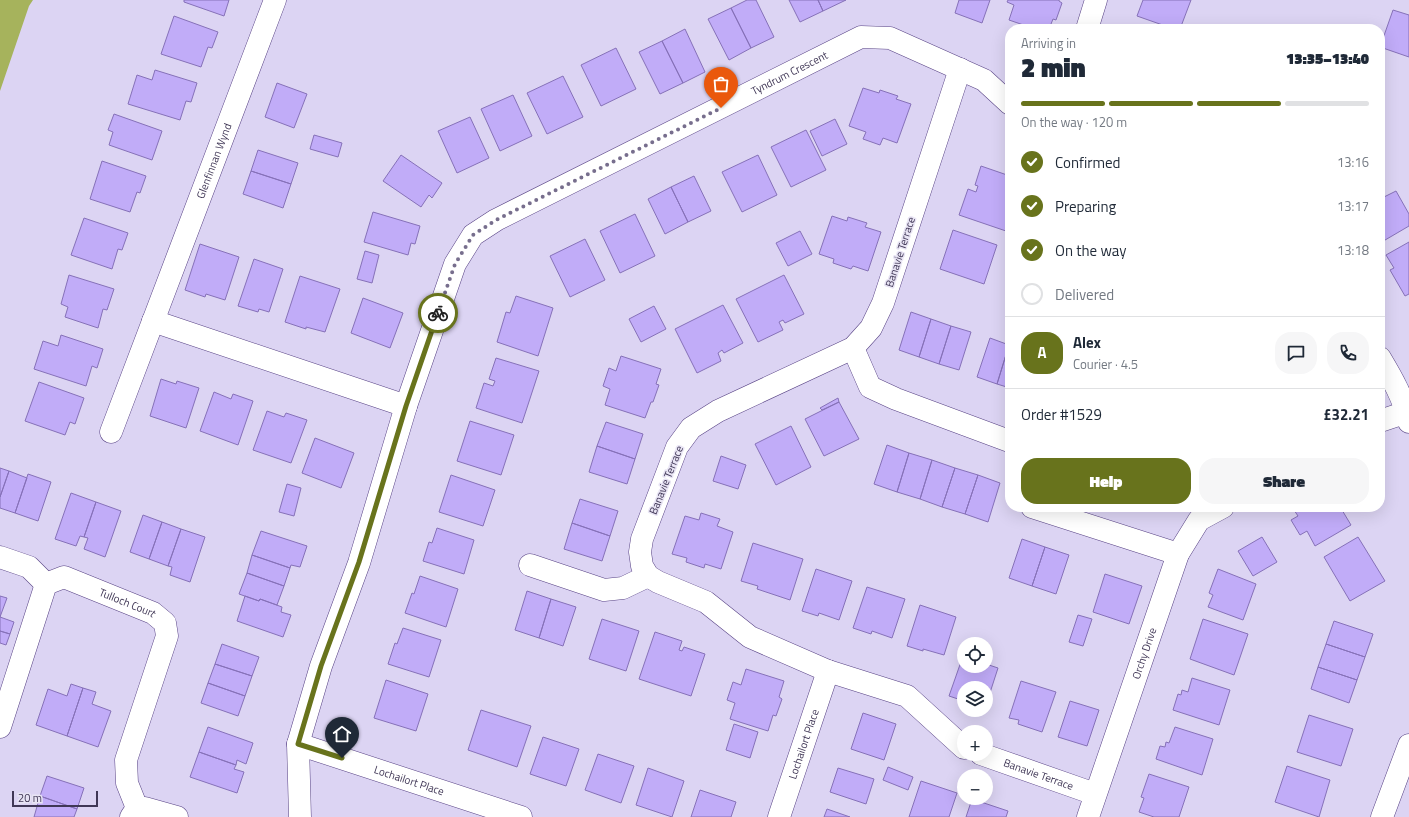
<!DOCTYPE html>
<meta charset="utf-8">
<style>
body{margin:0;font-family:"Titillium Web",sans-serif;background:#f6f6f7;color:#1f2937;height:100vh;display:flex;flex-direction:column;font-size:15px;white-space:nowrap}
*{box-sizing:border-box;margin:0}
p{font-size:13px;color:#747a83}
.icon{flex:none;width:22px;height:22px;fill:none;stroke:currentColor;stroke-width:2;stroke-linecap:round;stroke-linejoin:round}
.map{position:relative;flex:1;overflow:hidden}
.details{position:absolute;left:1005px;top:24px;width:380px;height:488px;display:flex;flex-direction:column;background:#fff;border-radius:16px;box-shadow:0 4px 16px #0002}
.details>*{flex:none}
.buttons{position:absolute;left:957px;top:637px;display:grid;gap:8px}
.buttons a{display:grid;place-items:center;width:36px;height:36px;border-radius:50%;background:#fff;box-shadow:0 4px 16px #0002;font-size:20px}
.scale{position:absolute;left:12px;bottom:10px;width:86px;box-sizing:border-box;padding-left:4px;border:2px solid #403756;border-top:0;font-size:11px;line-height:14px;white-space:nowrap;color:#403756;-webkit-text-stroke:3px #e8e4f4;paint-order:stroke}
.pin{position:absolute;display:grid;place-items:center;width:34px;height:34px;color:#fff;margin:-41px -17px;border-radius:50% 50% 50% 0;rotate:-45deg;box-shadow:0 0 4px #0007}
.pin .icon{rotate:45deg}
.courier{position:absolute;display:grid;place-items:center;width:40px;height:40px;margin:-20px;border:3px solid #68731c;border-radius:50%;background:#fff;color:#222;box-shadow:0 1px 5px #0007}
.head em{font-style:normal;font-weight:800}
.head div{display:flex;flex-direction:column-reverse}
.head{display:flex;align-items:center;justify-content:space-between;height:68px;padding:0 16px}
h1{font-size:26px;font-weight:800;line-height:30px}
.bar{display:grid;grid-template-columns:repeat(4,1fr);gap:6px 4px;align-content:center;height:48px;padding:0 16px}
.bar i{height:5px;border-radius:3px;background:#e0e1e3}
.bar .current{background:#68731c}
.bar p{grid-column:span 4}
.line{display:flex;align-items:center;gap:10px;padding:0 16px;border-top:1px solid #e0e1e3}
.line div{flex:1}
.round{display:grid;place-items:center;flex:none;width:42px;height:42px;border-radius:16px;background:#f6f6f7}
ol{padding:0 16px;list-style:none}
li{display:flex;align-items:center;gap:12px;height:44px}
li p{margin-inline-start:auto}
li .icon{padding:4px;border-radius:50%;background:#68731c;color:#fff;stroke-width:4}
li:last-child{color:#747a83}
li i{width:22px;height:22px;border:2px solid #e0e1e3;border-radius:50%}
.primary-button{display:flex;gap:8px;margin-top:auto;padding:8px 16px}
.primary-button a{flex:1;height:46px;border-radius:16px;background:#68731c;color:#fff;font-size:16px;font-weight:800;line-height:46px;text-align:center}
.primary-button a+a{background:#f6f6f7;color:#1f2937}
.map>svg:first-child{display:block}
.green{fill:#a6b35c}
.building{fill:#c1acf8;stroke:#8671b8}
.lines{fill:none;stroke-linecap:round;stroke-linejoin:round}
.minor-casing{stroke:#584385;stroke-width:23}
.minor{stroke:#fff;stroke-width:22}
.done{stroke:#776e8d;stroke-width:4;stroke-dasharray:0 7.2}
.route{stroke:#68731c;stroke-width:5}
.labels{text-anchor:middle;stroke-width:3;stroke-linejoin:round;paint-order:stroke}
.street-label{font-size:11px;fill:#403756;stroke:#e8e4f4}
</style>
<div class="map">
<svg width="1409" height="817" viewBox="0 0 1409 817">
<rect width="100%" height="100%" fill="#dcd4f3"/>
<path class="green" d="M0 0H33L29 6 0 91Z"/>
<path class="building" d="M184 0H229L224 16 184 2Z
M747 0H756L774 37 751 48 731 8Z
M789 0H818L823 11 800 22Z
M818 0H846L823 11Z
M959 0H990L982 23 955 13Z
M1008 0H1059V1L1062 3 1056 20 1053 19 1049 29H1035L1009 20 1014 5 1007 2Z
M1143 0H1191L1180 29H1174L1137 16Z
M731 8 751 48 729 60 708 19Z
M1393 10 1409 15V57L1380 47Z
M174 16 218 32 212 48 208 47 201 67 161 54Z
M685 29 705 72 683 83 662 41Z
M662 41 683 83 660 94 639 52Z
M616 48 636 89 601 106 581 65Z
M155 70 197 83 191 102 186 101 180 120 128 104 137 75 152 80Z
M563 76 583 117 547 134 527 93Z
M277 83 307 94 294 128 265 117Z
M863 88 879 93 880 90 898 96 896 99 911 104 897 143 883 138 880 145 863 139 866 132 849 126Z
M513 95 532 136 500 151 481 109Z
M114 114 162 131 152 160 109 145 113 132 108 130Z
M470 117 489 158 457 173 438 131Z
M835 119 847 144 822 156 810 131Z
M806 130 826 170 791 187 771 147Z
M314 135 342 143 338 157 310 149Z
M258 150 298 163 291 184 251 171Z
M401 155 442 183 432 198 429 195 421 207 383 181Z
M758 155 777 195 742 212 722 172Z
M102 161 146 176 140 193 137 192 130 212 90 199Z
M981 166 1010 176V220L1006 231 959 215 968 189 976 192 978 186 975 185Z
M251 171 291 184 283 208 243 194Z
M694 176 711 211 688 222 671 187Z
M671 187 688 222 665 234 648 199Z
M1396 191 1409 214V226L1380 243V199Z
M373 212 420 226 415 244 411 243 408 255 364 242Z
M635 214 655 256 620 273 600 231Z
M832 216 847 221 848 217 867 223 865 227 881 232 868 271 853 266 851 269 833 263 834 259 819 254Z
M84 218 128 233 122 250 118 249 112 269 71 255Z
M953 230 997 245 984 284 940 269Z
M800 231 812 254 788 266 776 243Z
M585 239 605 280 570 297 550 256Z
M1409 242V294L1405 296 1390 270 1394 268 1386 255Z
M200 244 239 257 225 300 206 294 205 297 185 290Z
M365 251 379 255 372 283 357 279Z
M254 259 283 269 269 312 259 309 258 312 238 306Z
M69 275 114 289 107 310 103 309 98 328 65 317 68 307 61 304Z
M784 275 804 314 785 323 783 320 779 322 783 330 758 342 736 299Z
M300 276 340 289 325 332 306 327V329L285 322Z
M516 296 553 308 538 356 497 342 506 312 510 313Z
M363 298 403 313 390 348 351 333Z
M723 305 743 343 724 353 722 350 718 353 721 361 697 373 675 329Z
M654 306 666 329 641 342 629 319Z
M911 312 931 319 919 357 899 350Z
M931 319 951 326 939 364 919 357Z
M951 326 971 332 959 370 939 364Z
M61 335 103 349 97 368 92 366 86 386 34 369 43 341 58 346Z
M990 338 1009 345 997 384 977 377Z
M1009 345H1010V388L997 384Z
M621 356 661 369 656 384 659 385 653 402H651L645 418 605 405 610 389 603 386 609 368 616 371Z
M496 358 539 371 522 423 476 408 484 383 493 386 495 381 489 379Z
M161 379 176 384 177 381 199 388 186 428 150 416Z
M39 382 84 398 75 424 70 422 65 435 25 421Z
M214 392 231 399 233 394 253 401 238 445 200 431Z
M838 398 839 402 822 410 820 408Z
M839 402 859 439 824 456 805 419Z
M267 411 284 417 286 413 307 420 291 463 253 450Z
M470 421 514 435 501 475 457 461Z
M606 422 643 434 635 459 597 446Z
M791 426 811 467 776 485 755 444Z
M315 438 354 453 341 488 302 473Z
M887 445 909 453 897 492 874 484Z
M597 446 635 459 627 484 589 472Z
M909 453 932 460 920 499 897 492Z
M721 456 746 465 738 489 713 481Z
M932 460 955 468 942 507 920 499Z
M0 468 9 471 0 497Z
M955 468 978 475 965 514 942 507Z
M9 471 27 478 15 513 0 508V497Z
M28 474 51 482 38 521 15 513Z
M451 475 495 490 483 526 439 512Z
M978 475 1000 483 988 522 965 514Z
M287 484 301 488 294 516 279 512Z
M71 493 96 502 84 537 80 536 76 546 55 539Z
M580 499 618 511 610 536 572 523Z
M96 502 121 511 105 557 84 549 88 538 84 537Z
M1292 507H1344L1345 509 1342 510 1351 525 1315 546 1307 531 1300 535 1291 520 1298 516Z
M701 513 720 519 717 526 733 532 721 569 705 564 704 568 686 562 687 558 672 554 685 516 699 520Z
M143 515 162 522 149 559 130 552Z
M162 522 181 529 168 566 149 559Z
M572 523 610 536 602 561 564 549Z
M437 528 474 540 464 574 423 561 429 542 432 543Z
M181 529 205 537 190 582 170 575 172 567 168 566Z
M261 531 307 546 300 567 291 565 290 568 252 555Z
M1262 537 1277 562 1253 576 1238 551Z
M1358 537 1385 581 1350 601 1324 557Z
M1022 539 1045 547 1032 586 1009 578Z
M753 543 803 559 790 600 757 589 758 586 741 581Z
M1045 547 1069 555 1056 594 1032 586Z
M252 555 290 568 284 586 247 573Z
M816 569 852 581 839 620 819 613 818 616 802 611Z
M1218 569 1256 584 1243 620 1208 607 1213 595 1209 593Z
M247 573 284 586 277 605 260 599 259 601 239 594Z
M1105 574 1142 586 1129 624 1093 612Z
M420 576 458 589 446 627 405 613 412 593 414 594Z
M867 587 905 599 892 638 872 631 871 634 853 628Z
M527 591 551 599 539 638 515 630Z
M0 596 7 598 0 617 14 622 10 634 0 631Z
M245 596 259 601 260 599 282 607 281 612 291 615 283 637 237 621Z
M551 599 576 607 563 646 539 638Z
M920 605 956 617 944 655 923 649V651L907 646Z
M1078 615 1092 619 1083 646 1069 642Z
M602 619 639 631 626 671 589 659Z
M1203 619 1248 634 1234 675 1190 659Z
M1334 621 1373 634 1365 657 1326 644Z
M403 628 441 640 429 677 388 664 395 643 397 644Z
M0 631 10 634 6 645 0 643Z
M655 632 682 641 679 650 682 651 684 647 705 654 691 696 639 679Z
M222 644 259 657 252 676 215 664Z
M1326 644 1365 657 1357 680 1318 667Z
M963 656 964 657V666H986V664L998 668 986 705V688H964V701L949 696Z
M215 664 252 676 245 696 208 683Z
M1318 667 1357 680 1349 703 1311 689Z
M746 669 784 681 779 697 782 699 776 716 773 715 768 731 730 719 735 703 727 700 733 682 741 685Z
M1192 678 1230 690 1219 725 1173 710 1178 694 1181 695 1182 690 1188 692Z
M386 680 428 694 416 731 374 718Z
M1021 681 1056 692 1042 732 1018 724 1019 720 1009 718Z
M208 683 245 696 238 716 201 703Z
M71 684 83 688 67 736 36 725 48 689 67 696Z
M83 688 96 692 92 704 111 711 98 747 67 736Z
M1070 701 1099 710 1087 746 1058 737Z
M481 710 531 726 517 767 468 750Z
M863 713 896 724 884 760 851 749Z
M1309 715 1353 729 1341 766 1297 752Z
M734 724 758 732 750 758 726 750Z
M208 727 253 743 246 764 237 760 236 765 199 752Z
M1175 727 1213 739 1202 775 1156 759 1160 746 1165 747 1166 742 1169 743Z
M543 737 579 749 566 786 530 774Z
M199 752 236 765 234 769 244 772 237 793 190 777Z
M598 754 634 766 621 803 585 790Z
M1287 766 1330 780 1319 817 1275 802Z
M888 767 913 777 908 790 883 780Z
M648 768 684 781 672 817 636 805Z
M838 768 874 779 866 804 830 792Z
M1149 774 1189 787 1179 817H1154L1139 812 1144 798 1141 797Z
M47 776 84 788 77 809 40 796Z
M921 781 957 793 949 817H909Z
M700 790 736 802 731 817H691Z
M40 796 77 809 74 817H34Z
M972 799 1008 811 1006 817H966Z
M827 809 850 817H824Z"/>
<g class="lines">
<g class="minor-casing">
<g id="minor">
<path d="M1087 29 1096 0"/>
<path d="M960 69 883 303 871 328 853 348 718 411 691 428 677 447 642 539 640 552 642 566 648 576 658 582 706 602 750 637 828 671 907 696 964 748"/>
<path d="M153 321 406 406"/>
<path d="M853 348 870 387 896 399 1009 441"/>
<path d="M1380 358C1392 378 1404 399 1409 422"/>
<path d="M1380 421 1407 412"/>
<path id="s1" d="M111 432 275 0"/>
<path d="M1032 507 1178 554"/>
<path d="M0 557 29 567 46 584"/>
<path d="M530 565 604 590 623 588 648 576"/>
<path id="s2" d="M0 727 46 584 64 577 153 613 165 623 167 636 126 760 127 783 137 808"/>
<path id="s3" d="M298 744 521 817"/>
<path id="s4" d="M981 754 1095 794"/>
<path d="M131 817 137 808H145L177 817"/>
<path id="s5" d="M300 817 298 744 321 666 359 563 406 406 455 264 473 235 496 220 861 37 890 38 984 80 1010 104"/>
<path id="s6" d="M779 817 828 671"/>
<path id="s7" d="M1088 817 1178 554 1199 520 1223 507"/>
<path d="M1382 817 1409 745"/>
</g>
</g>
<use href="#minor" class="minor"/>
</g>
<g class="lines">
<path class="done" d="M438 313 455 264 473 235 496 220 721 108"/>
<path class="route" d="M342 758 298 744 321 666 359 562 406 406 438 313"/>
</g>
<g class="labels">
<g class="street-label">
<text dy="4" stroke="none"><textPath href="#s5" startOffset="968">Tyndrum Crescent</textPath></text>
<text dy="4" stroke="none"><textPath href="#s1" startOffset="290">Glenfinnan Wynd</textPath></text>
<text transform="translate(900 252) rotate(-72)" y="4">Banavie Terrace</text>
<text transform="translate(666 480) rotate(-68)" y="4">Banavie Terrace</text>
<text dy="4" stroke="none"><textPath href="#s2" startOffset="238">Tulloch Court</textPath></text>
<text dy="4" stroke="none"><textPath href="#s7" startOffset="173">Orchy Drive</textPath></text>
<text dy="4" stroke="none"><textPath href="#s6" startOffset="77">Lochailort Place</textPath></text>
<text dy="4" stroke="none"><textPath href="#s4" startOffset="61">Banavie Terrace</textPath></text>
<text dy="4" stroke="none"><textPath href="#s3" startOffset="117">Lochailort Place</textPath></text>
</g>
</g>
</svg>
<div class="buttons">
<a><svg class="icon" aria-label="locate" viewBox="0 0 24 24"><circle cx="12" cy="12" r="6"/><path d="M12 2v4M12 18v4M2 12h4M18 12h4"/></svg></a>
<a><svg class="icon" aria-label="layers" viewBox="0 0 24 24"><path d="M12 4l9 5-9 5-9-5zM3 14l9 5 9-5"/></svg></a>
<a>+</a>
<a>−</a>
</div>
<div class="scale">20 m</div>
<div class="pin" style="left:721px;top:108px;background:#ea580c"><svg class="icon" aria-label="bag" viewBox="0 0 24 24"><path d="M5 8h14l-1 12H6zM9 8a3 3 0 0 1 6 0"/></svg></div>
<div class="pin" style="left:342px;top:758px;background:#1f2937"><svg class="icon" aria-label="home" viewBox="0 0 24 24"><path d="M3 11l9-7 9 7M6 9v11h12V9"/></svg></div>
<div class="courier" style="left:438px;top:313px"><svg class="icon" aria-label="bike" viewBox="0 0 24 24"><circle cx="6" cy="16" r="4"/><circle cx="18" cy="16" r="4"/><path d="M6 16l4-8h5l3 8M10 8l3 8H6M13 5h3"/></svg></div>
<section class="details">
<div class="head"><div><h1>2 min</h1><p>Arriving in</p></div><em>13:35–13:40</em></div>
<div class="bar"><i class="current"></i><i class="current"></i><i class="current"></i><i></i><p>On the way · 120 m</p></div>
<ol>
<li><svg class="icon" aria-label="check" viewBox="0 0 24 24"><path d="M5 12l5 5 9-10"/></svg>Confirmed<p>13:16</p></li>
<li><svg class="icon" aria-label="check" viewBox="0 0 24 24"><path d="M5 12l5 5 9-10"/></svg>Preparing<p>13:17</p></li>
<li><svg class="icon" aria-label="check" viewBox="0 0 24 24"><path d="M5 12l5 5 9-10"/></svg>On the way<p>13:18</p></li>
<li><i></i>Delivered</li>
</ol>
<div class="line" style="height:72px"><b class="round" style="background:#68731c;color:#fff">A</b><div><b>Alex</b><p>Courier · 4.5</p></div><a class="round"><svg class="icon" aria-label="chat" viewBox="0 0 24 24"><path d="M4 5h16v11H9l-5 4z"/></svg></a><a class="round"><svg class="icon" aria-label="phone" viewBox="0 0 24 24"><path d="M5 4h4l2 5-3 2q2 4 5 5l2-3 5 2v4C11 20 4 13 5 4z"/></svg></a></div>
<div class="line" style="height:52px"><div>Order #1529</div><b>£32.21</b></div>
<div class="primary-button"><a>Help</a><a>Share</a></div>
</section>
</div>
